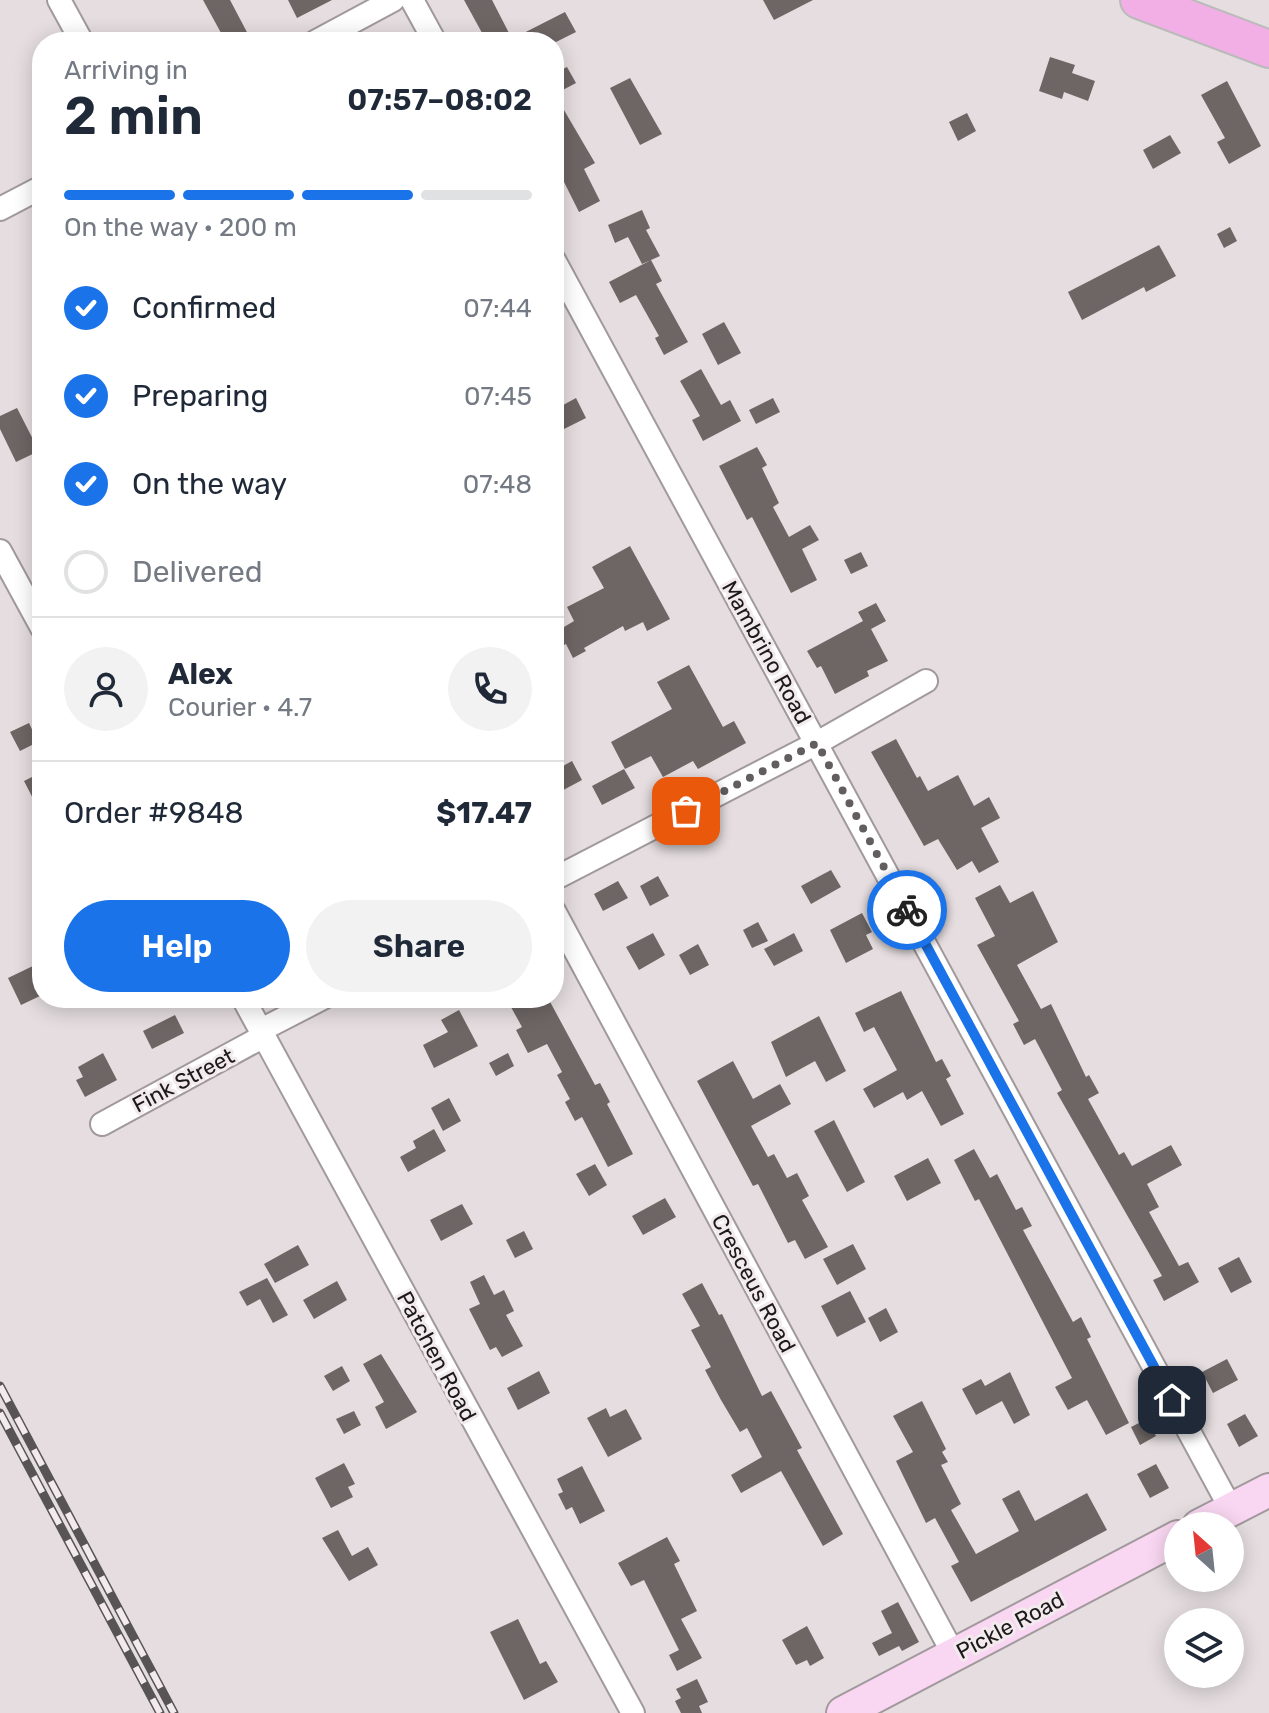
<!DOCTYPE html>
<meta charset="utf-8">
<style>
body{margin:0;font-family:Rubik,sans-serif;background:#f2f2f3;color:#1f2937;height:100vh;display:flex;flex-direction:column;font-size:30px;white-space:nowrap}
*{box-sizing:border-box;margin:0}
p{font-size:26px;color:#747a83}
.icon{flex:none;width:44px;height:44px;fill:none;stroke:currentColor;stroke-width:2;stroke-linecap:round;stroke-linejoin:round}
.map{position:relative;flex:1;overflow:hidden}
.panel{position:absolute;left:32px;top:32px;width:532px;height:976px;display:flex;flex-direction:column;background:#fff;border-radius:32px;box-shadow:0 4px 20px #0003}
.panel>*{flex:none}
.needle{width:52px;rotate:333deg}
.tools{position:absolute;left:1164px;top:1512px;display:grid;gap:16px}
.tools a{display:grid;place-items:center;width:80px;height:80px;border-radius:50%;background:#fff;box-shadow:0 4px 20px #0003;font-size:40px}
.pin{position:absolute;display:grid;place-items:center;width:68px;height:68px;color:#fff;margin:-34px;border-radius:16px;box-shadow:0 4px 12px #0006}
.courier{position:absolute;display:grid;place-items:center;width:80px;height:80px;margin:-40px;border:6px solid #1a73e8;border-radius:50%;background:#fff;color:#222;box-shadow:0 2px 10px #0007}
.headline em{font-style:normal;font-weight:600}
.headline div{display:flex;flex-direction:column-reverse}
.headline{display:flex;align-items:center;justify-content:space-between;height:136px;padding:0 32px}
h1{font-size:52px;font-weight:600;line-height:60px}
.bar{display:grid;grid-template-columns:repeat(4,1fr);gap:12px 8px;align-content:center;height:96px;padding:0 32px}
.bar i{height:10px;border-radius:6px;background:#e0e1e3}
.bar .current{background:#1a73e8}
.bar p{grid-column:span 4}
.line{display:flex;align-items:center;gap:20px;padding:0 32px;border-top:2px solid #e0e1e3}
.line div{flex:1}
.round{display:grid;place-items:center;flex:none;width:84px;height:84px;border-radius:42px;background:#f2f2f3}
ol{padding:0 32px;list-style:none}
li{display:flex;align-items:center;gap:24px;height:88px}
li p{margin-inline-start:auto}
li .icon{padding:8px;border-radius:50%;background:#1a73e8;color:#fff;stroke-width:4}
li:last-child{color:#747a83}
li i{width:44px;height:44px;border:4px solid #e0e1e3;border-radius:50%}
.cta{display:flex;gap:16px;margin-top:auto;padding:16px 32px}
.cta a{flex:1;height:92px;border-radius:48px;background:#1a73e8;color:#fff;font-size:32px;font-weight:600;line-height:92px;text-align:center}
.cta a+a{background:#f2f2f3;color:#1f2937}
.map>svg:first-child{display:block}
.building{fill:#6d6665}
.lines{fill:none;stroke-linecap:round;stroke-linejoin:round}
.street-casing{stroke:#a1999b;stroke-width:26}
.secondary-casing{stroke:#a1999b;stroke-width:36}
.primary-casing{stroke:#bbbaba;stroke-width:40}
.street{stroke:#fff;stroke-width:22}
.secondary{stroke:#f9d7f2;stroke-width:32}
.primary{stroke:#f2afe6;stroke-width:36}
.rail-casing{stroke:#585455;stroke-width:9}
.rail{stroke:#f2eaec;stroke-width:6;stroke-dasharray:18;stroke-linecap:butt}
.done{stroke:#625e5f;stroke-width:8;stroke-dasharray:0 14.4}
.route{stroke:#1a73e8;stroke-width:10}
.labels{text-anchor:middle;stroke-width:6;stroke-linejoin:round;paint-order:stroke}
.street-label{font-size:22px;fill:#1c191a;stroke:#f2eaec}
</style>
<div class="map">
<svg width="1269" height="1713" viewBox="0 0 1269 1713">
<rect width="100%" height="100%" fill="#e5dddf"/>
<path class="building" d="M203 0H230L249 36 238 42H226Z
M288 0H332L297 18Z
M464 0H492L512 39 565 12 576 32 556 42H487Z
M763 0H813L774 20Z
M1050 57 1075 65 1072 73 1095 81 1088 101 1064 92 1062 99 1039 91Z
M567 67 576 83 559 92 554 73Z
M630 78 662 134 640 145 610 88Z
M1227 81 1261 146 1229 164 1217 142 1225 138 1201 95Z
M554 93 595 163 584 169 600 201 579 212 554 162Z
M967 113 976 131 958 141 949 122Z
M1170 135 1181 153 1153 169 1143 150Z
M642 210 650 228 646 230 660 256 642 264 628 237 615 243 608 225Z
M1230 227 1237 241 1224 248 1217 234Z
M1159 245 1176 276 1146 292 1144 287 1082 320 1068 292Z
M651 260 662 281 656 284 688 342 664 355 655 338 659 336 636 295 620 303 609 282Z
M724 322 741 353 718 365 702 334Z
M701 369 721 405 730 400 741 421 703 441 692 420 700 416 680 381Z
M576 398 586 418 564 429 554 410Z
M773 398 780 412 756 424 749 410Z
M17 408 39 451 16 462 0 429V416Z
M757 447 767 465 762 468 779 503 773 507 789 537 810 525 819 540 802 549 817 580 791 593 752 517 747 520 719 466Z
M630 546 670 619 647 631 643 622 625 631 623 626 584 648 586 651 573 658 566 644 554 650V633L574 621 567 607 604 588 592 567Z
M861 552 868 566 851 574 844 560Z
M876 603 886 621 871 629 888 661 867 671 869 676 835 694 821 666 817 668 807 651 863 621 858 612Z
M689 665 723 727 734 721 746 743 698 769 693 761 663 777 651 756 625 769 611 742 672 709 657 682Z
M29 723 38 742 20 751 10 732Z
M896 739 917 778 920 776 928 791 958 775 974 806 989 797 1000 818 981 828 999 862 979 873 972 861 957 870 938 839 924 846 871 752Z
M572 761 582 780 554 795V771Z
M624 769 635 788 602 805 592 786Z
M42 772V816L24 781Z
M831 870 841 887 811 904 801 886Z
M658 876 669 896 650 906 640 886Z
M618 881 628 898 603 911 594 894Z
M1000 885 1010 903 1033 891 1058 942 1017 965 1041 1009 1051 1004 1086 1077 1089 1075 1099 1093 1088 1099 1119 1155 1124 1152 1132 1166 1171 1145 1182 1165 1147 1184 1159 1207 1149 1212 1179 1266 1188 1262 1199 1282 1164 1301 1153 1280 1162 1276 1057 1093 1062 1090 1035 1039 1024 1045 1013 1024 1019 1021 977 945 995 936 975 898Z
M862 913 872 932 866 935 873 949 846 963 830 930Z
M758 922 768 941 752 948 743 930Z
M653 933 665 955 639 970 626 947Z
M794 933 803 951 774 966 764 949Z
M698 944 709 965 690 975 679 955Z
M35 965 42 980V995L21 1005 8 978Z
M901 991 936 1062 942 1059 951 1076 946 1079 964 1114 941 1126 922 1091 907 1100 903 1092 874 1108 863 1089 897 1070 874 1027 864 1032 855 1013Z
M506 998H548L595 1085 600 1083 610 1102 607 1104 633 1154 608 1167 582 1117 575 1121 565 1102 570 1099 557 1075 562 1072 547 1044 528 1053 516 1030 522 1027Z
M459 1010 478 1046 434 1068 423 1045 448 1032 441 1020Z
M175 1015 184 1033 152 1049 143 1031Z
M819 1016 846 1071 826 1082 815 1061 786 1077 771 1042Z
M103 1053 117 1080 85 1097 76 1080 83 1077 78 1067Z
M508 1053 514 1066 496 1076 489 1063Z
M733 1061 753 1099 780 1084 791 1104 751 1126 768 1157 774 1154 787 1178 797 1173 809 1196 802 1200 828 1247 805 1259 795 1240 788 1243 758 1184 753 1186 697 1081Z
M449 1098 461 1121 443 1131 431 1108Z
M834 1120 865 1182 847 1192 814 1131Z
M434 1129 446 1151 408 1172 400 1157 416 1148 413 1141Z
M974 1149 990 1178 997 1174 1016 1210 1022 1207 1032 1226 1023 1230 1073 1322 1081 1317 1091 1337 1087 1339 1129 1423 1106 1435 1087 1400 1068 1410 1055 1387 1072 1378 979 1199 975 1201 954 1160Z
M928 1158 941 1183 907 1201 894 1176Z
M595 1164 607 1185 589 1196 576 1174Z
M665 1198 676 1217 643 1235 632 1216Z
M462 1204 473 1224 441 1241 430 1220Z
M524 1231 533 1249 515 1258 506 1240Z
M853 1244 866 1269 837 1285 823 1259Z
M298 1245 309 1265 275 1283 264 1264Z
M1239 1257 1252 1282 1231 1293 1218 1268Z
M484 1275 494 1295 504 1290 514 1311 506 1315 523 1346 502 1357 496 1347 490 1350 469 1309 480 1304 470 1282Z
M267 1278 288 1315 273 1323 260 1299 247 1306 239 1292Z
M337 1281 347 1300 314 1319 303 1300Z
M702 1283 719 1315 722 1314 762 1396 771 1391 802 1448 797 1450 843 1534 823 1546 781 1471 741 1493 731 1475 762 1457 747 1428 740 1432 721 1400 705 1370 711 1367 691 1330 700 1326 682 1294Z
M850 1291 866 1322 837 1337 821 1306Z
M886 1308 898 1332 880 1342 868 1318Z
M381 1354 417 1412 386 1429 375 1407 384 1402 363 1364Z
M1227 1359 1238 1380 1213 1393 1202 1372Z
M342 1366 350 1381 333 1391 324 1376Z
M539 1371 550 1393 518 1410 507 1388Z
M1010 1372 1030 1415 1014 1424 1002 1401 976 1415 962 1389 981 1379 985 1386Z
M922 1401 946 1449 942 1452 948 1462 941 1465 961 1504 951 1510 976 1554 1019 1531 1002 1499 1019 1490 1035 1521 1087 1493 1107 1530 971 1602 951 1566 959 1562 935 1518 926 1523 896 1461 913 1452 893 1416Z
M606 1408 610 1417 626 1409 642 1439 608 1457 587 1418Z
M354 1411 361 1425 344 1434 336 1419Z
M1245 1414 1258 1436 1239 1447 1227 1424Z
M1147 1419 1156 1436 1140 1445 1131 1427Z
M344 1463 355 1484 348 1487 353 1497 331 1508 315 1478Z
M1156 1464 1169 1488 1150 1498 1137 1474Z
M582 1466 605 1511 580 1524 572 1507 566 1510 558 1494 563 1492 557 1479Z
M338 1530 352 1556 368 1547 378 1565 349 1581 322 1538Z
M667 1537 680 1561 674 1564 697 1611 681 1619 702 1658 677 1671 669 1655 679 1650 644 1580 631 1586 618 1563Z
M898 1602 919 1642 902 1651 899 1646 879 1656 872 1643 892 1633 881 1611Z
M518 1619 540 1664 546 1661 558 1682 524 1700 490 1632Z
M807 1626 824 1658 810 1666 807 1660 796 1665 782 1640Z
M697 1679 708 1702 699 1706 702 1713H681L675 1701 681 1698 676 1689Z"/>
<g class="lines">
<g class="street-casing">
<path id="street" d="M59 0 82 42
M412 0 435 42
M315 42 393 0
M0 209 42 187
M554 260 1231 1509
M0 551 42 628
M554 879 817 743 926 681
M554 911 954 1655
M243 998 633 1713
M261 1030 323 998
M102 1124 264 1036"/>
</g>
<g class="secondary-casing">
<path id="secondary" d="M1199 1526 1269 1490
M843 1713 1178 1537"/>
</g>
<g class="primary-casing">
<path id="primary" d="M1139 0 1269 49"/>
</g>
<use href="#street" class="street"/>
<use href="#secondary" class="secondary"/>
<use href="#primary" class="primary"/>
<g class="rail-casing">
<path id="rail" d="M0 1386 174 1713
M0 1413 160 1713"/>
</g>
<use href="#rail" class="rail"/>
</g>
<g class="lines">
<path class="done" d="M686 811 817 743 907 910"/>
<path class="route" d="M907 910 1172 1400"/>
</g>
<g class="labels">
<g class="street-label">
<text transform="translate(767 652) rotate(61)" y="8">Mambrino Road</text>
<text transform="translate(183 1080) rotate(-28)" y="8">Fink Street</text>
<text transform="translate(754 1283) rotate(62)" y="8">Cresceus Road</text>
<text transform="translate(437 1356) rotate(62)" y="8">Patchen Road</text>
<text transform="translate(1010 1625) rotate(-28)" y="8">Pickle Road</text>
</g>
</g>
</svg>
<div class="tools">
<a><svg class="needle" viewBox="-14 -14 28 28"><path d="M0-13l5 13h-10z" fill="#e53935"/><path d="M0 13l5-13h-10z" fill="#747a83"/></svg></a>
<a><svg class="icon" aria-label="layers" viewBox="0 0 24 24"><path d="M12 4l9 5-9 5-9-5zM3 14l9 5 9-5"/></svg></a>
</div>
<div class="pin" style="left:686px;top:811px;background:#ea580c"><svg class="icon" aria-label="bag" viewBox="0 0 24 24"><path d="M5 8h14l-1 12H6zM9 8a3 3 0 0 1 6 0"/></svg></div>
<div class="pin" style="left:1172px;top:1400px;background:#1f2937"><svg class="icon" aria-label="home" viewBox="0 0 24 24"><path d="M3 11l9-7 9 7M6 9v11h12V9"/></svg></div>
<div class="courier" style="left:907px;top:910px"><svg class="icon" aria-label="bike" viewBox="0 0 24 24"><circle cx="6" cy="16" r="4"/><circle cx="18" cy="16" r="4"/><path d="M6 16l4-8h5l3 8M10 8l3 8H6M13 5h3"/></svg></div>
<section class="panel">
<div class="headline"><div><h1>2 min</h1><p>Arriving in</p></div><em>07:57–08:02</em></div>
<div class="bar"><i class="current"></i><i class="current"></i><i class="current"></i><i></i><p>On the way · 200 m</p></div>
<ol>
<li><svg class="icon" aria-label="check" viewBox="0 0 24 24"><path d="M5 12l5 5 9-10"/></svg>Confirmed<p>07:44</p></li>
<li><svg class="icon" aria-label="check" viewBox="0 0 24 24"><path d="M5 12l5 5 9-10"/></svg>Preparing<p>07:45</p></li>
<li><svg class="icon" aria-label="check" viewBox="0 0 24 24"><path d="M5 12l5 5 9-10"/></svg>On the way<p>07:48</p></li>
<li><i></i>Delivered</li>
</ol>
<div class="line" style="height:144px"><a class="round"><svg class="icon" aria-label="person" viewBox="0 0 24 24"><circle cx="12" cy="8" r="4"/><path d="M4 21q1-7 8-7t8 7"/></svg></a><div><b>Alex</b><p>Courier · 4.7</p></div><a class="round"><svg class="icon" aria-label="phone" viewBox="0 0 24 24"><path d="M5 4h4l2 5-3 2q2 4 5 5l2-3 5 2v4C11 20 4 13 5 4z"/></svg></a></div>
<div class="line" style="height:104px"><div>Order #9848</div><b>$17.47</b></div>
<div class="cta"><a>Help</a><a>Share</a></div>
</section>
</div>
